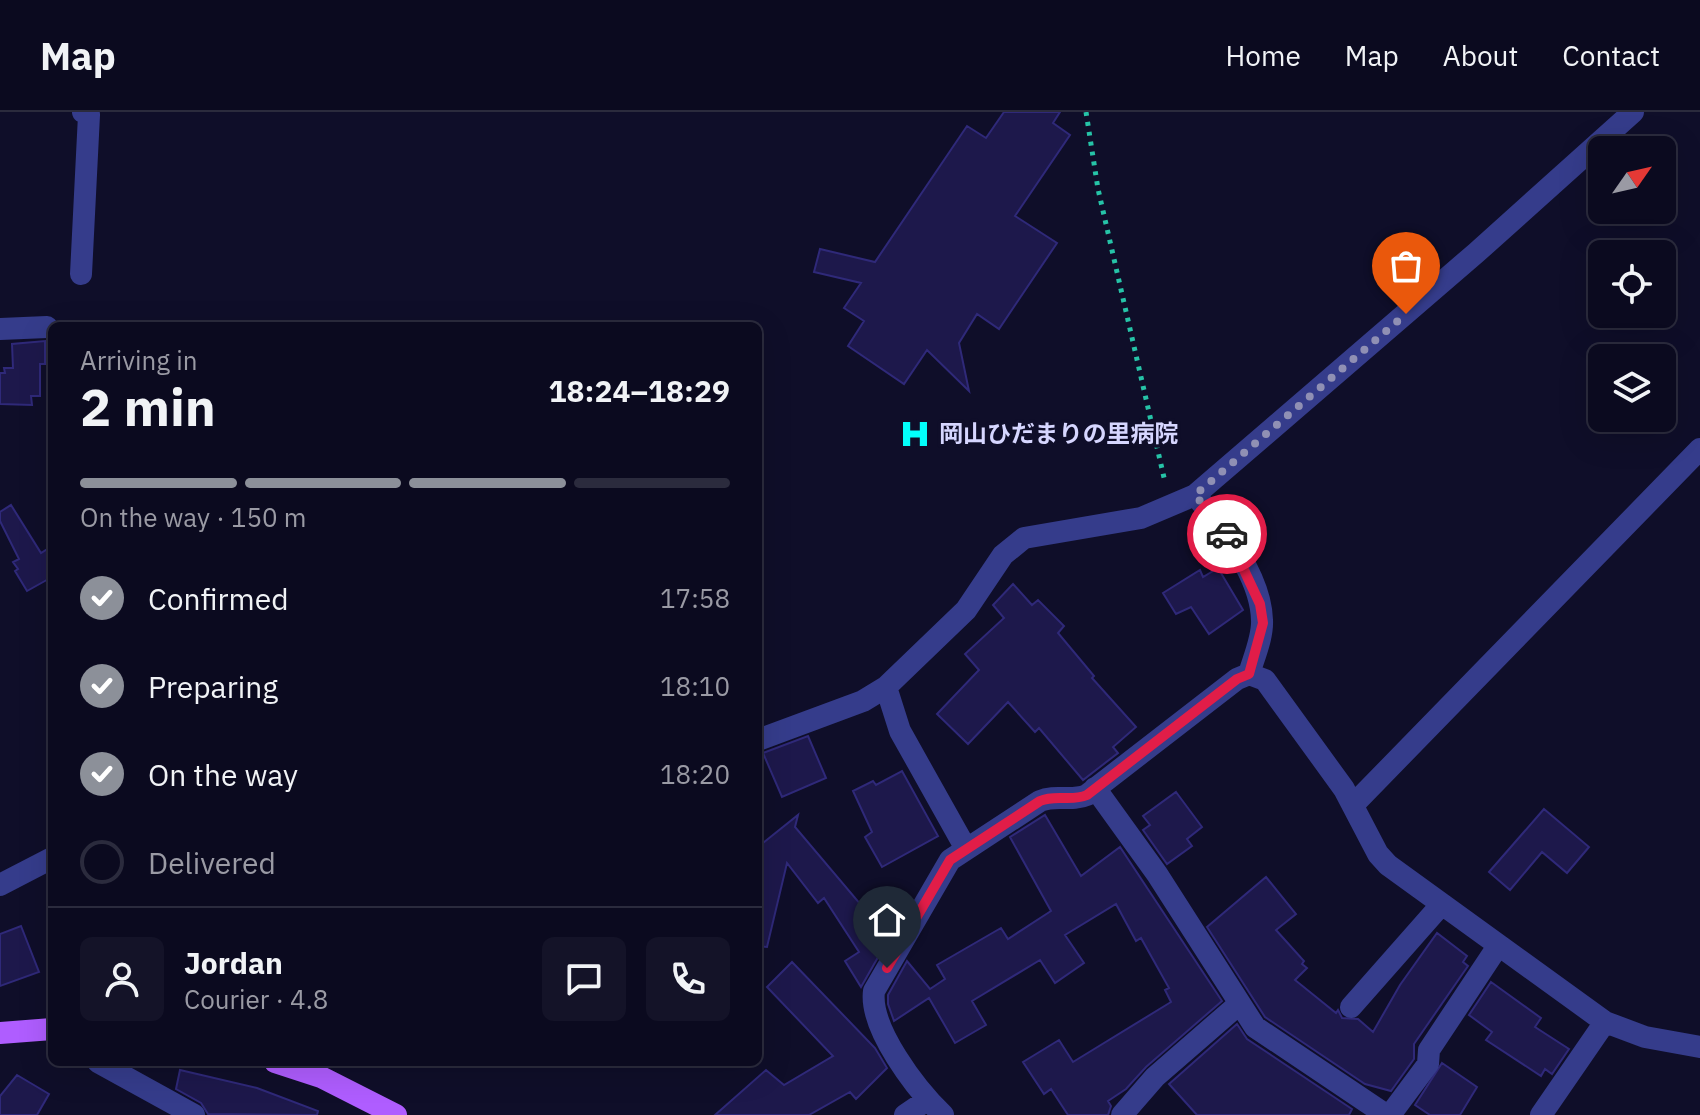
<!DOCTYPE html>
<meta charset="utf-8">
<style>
body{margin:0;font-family:"IBM Plex Sans","Noto Sans JP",sans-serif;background:#141328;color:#f1f3f6;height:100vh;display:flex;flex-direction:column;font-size:30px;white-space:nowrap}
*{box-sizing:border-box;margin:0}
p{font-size:26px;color:#9a9aa4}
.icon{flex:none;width:44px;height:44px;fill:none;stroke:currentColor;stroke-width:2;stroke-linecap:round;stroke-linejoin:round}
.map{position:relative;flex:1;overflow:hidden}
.panel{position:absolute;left:48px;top:210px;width:714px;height:744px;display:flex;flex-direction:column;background:#0b0a1f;border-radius:12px;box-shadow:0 8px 32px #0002,0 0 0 2px #2b2b3d}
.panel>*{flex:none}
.needle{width:52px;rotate:56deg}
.fabs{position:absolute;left:1588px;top:24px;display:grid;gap:16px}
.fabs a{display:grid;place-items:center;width:88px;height:88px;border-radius:12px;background:#0b0a1f;box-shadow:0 8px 32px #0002,0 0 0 2px #2b2b3d;font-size:40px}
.pin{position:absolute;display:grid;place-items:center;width:68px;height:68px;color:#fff;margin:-82px -34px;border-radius:50% 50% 50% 0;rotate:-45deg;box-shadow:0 0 8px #0007}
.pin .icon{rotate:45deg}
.courier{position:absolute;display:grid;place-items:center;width:80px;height:80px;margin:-40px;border:6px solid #e11d48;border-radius:50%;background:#fff;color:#222;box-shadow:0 2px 10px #0007}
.summary em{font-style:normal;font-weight:800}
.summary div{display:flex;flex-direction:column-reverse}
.summary{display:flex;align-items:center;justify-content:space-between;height:136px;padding:0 32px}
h1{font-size:52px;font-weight:800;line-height:60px}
.bar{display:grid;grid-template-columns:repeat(4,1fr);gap:12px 8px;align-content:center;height:96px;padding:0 32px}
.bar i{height:10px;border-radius:6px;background:#2b2b3d}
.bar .selected{background:#8c9099}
.bar p{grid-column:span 4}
.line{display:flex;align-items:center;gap:20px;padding:0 32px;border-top:2px solid #2b2b3d}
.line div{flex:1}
.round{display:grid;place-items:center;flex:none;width:84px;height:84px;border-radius:12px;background:#141328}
ol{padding:0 32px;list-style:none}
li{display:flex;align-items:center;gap:24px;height:88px}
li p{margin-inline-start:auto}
li .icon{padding:8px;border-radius:50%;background:#8c9099;color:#fff;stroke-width:4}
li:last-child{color:#9a9aa4}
li i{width:44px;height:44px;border:4px solid #2b2b3d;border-radius:50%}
header{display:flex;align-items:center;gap:48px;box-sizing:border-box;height:112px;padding:0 40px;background:#0b0a1f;border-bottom:2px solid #2b2b3d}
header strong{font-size:38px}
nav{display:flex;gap:44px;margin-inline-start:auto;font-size:28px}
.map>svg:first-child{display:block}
.building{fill:#1d184b;stroke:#2f2979;stroke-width:2}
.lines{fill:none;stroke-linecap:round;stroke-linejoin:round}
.path{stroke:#26c3a7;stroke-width:5;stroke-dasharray:4 6;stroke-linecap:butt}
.minor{stroke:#353c8b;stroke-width:22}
.primary{stroke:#af5dff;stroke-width:22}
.done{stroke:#9090b4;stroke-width:8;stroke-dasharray:0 14.4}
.route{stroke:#e11d48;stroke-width:10}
.labels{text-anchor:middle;stroke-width:7;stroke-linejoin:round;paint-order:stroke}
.poi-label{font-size:24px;font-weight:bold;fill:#d6d6ff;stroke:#0f0e29;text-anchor:start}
</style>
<header>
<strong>Map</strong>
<nav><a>Home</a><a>Map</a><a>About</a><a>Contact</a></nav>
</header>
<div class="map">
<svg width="1700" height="1003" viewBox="0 0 1700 1003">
<rect width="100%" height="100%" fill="#0f0e29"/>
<path class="building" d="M1004 0H1060L1053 11 1070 23 1015 104 1057 131 999 217 977 202 959 231 969 279 927 238 904 272 848 234 864 209 844 196 861 171 814 160 820 137 875 150 967 14 986 26Z
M45 229V252H40V284H31L32 293 0 292V261H5L4 256H13L12 232Z
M11 393 41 441 52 434V465L27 479 15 459 18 457 13 450 19 447 0 409V400Z
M1218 456 1243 498 1209 522 1191 495 1176 502 1163 481 1200 458 1203 465Z
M1013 472 1032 493 1038 488 1064 514 1058 521 1094 564 1092 566 1136 615 1113 635 1118 641 1083 668 1039 616 1035 620 1008 590 968 632 937 602 979 558 965 542 1004 506 993 493Z
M808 624 826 666 782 685 763 641Z
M902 659 938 724 882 755 865 725 872 720 853 679 873 669 876 673Z
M1176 680 1202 715 1187 727 1192 734 1167 752 1143 718 1150 713 1143 704Z
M1544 697 1589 735 1567 761 1542 740 1510 778 1489 760Z
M798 703 795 715 889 826 861 875 845 849 859 840 824 786 818 791 787 751 767 835 758 834V735Z
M1045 703 1081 764 1120 735 1222 889 1146 955 1126 977 1108 989 1111 994 1108 1003H1068L1051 977 1044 982 1023 950 1059 928 1073 950 1171 890 1165 878 1169 876 1141 826 1136 829 1116 792 1065 823 1084 851 1055 871 1040 848 972 889 986 913 955 931 929 886 894 909 888 892V883L907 849 930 877 945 867 937 853 1001 816 1008 827 1051 799 1010 725Z
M1266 765 1296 802 1276 818 1304 849 1302 852 1307 856 1295 868 1336 901 1338 898 1342 906 1358 907 1373 920 1400 873 1437 821 1467 844 1463 850 1468 854 1414 932V947L1391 979 1365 972 1265 905 1207 815Z
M21 814 39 860 0 874V822Z
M792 850 875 936 887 956 856 987 850 980 809 1003H715L766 958 784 973 833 944 767 875Z
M1491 870 1541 906 1535 915 1569 937 1552 962 1545 957 1541 964 1486 928 1492 920 1469 903Z
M1237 912 1247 927 1352 997 1349 1003H1197L1169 972Z
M1442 951 1477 975 1460 1003H1430L1415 993Z
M180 958 257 976 318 999 317 1003 208 1002 201 991 176 977Z
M17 963 49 982 37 1003H0V984Z"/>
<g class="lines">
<path class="path" d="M1086 0 1098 77 1165 370"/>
<path class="minor" d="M81 162 89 3 83 0
M0 217 47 215
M1195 383C1222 414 1261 465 1262 508 1263 525 1254 545 1249 562
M886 575 900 619 965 735
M758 628 863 589 886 575 966 498 1003 443 1024 426 1141 406 1195 383 1476 141 1633 0
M1095 676 1157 762 1255 915 1386 1003
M1354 692 1700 337
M0 773 52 746
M1351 895 1441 793
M98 950 194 1003
M905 1003 927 988
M943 1003C916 977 869 916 874 879L950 748 1040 689C1056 682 1071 690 1087 683L1237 567 1249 562 1265 568 1344 677 1378 742 1388 753 1605 910 1645 925 1700 935
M1122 1003 1155 965 1239 892
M1390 1003 1428 952 1429 938 1498 834
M1541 1003 1605 910"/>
<path class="primary" d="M0 921 52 917
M275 950 321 965 396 1003"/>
</g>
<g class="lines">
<path class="done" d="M1227 422 1195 383 1406 202"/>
<path class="route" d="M887 856 950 748 1040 689C1056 682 1071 690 1087 683L1237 567 1249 562 1263 511 1260 492 1227 422"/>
</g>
<defs>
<g id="hospital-bare" transform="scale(2.4)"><path d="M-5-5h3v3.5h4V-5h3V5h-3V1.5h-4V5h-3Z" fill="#02fffb" stroke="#0f0e29" stroke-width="2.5" paint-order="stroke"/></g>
</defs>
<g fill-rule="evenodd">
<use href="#hospital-bare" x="915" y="322"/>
</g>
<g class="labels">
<g class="poi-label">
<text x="939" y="330">岡山ひだまりの里病院</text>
</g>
</g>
</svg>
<div class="fabs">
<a><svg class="needle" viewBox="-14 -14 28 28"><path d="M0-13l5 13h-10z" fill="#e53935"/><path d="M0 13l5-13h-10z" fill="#9a9aa4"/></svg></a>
<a><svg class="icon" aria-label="locate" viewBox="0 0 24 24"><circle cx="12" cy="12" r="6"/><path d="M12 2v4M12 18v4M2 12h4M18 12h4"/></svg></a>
<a><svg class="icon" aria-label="layers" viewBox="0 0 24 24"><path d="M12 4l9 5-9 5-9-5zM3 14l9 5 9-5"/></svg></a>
</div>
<div class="pin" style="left:1406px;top:202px;background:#ea580c"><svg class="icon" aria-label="bag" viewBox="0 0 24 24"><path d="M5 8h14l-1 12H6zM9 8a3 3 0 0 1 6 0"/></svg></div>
<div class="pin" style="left:887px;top:856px;background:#1f2937"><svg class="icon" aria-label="home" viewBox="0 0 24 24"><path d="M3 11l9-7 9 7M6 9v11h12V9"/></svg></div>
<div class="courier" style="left:1227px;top:422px"><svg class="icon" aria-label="car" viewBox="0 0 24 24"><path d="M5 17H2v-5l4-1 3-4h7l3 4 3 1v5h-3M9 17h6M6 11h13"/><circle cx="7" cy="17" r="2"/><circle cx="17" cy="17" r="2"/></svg></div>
<section class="panel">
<div class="summary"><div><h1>2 min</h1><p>Arriving in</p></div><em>18:24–18:29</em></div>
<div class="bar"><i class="selected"></i><i class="selected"></i><i class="selected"></i><i></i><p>On the way · 150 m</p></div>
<ol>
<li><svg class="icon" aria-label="check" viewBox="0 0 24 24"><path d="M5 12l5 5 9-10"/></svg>Confirmed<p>17:58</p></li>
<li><svg class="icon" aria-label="check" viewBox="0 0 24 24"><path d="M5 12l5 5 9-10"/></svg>Preparing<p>18:10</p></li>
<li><svg class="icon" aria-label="check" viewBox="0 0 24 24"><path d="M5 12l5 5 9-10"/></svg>On the way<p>18:20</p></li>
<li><i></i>Delivered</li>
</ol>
<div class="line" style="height:144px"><a class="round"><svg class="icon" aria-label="person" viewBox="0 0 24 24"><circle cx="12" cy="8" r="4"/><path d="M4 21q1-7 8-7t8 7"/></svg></a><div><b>Jordan</b><p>Courier · 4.8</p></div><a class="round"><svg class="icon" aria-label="chat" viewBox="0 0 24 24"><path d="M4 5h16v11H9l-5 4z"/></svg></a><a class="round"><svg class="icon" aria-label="phone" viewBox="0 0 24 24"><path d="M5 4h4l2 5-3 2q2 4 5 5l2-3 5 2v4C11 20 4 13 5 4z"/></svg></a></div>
</section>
</div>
